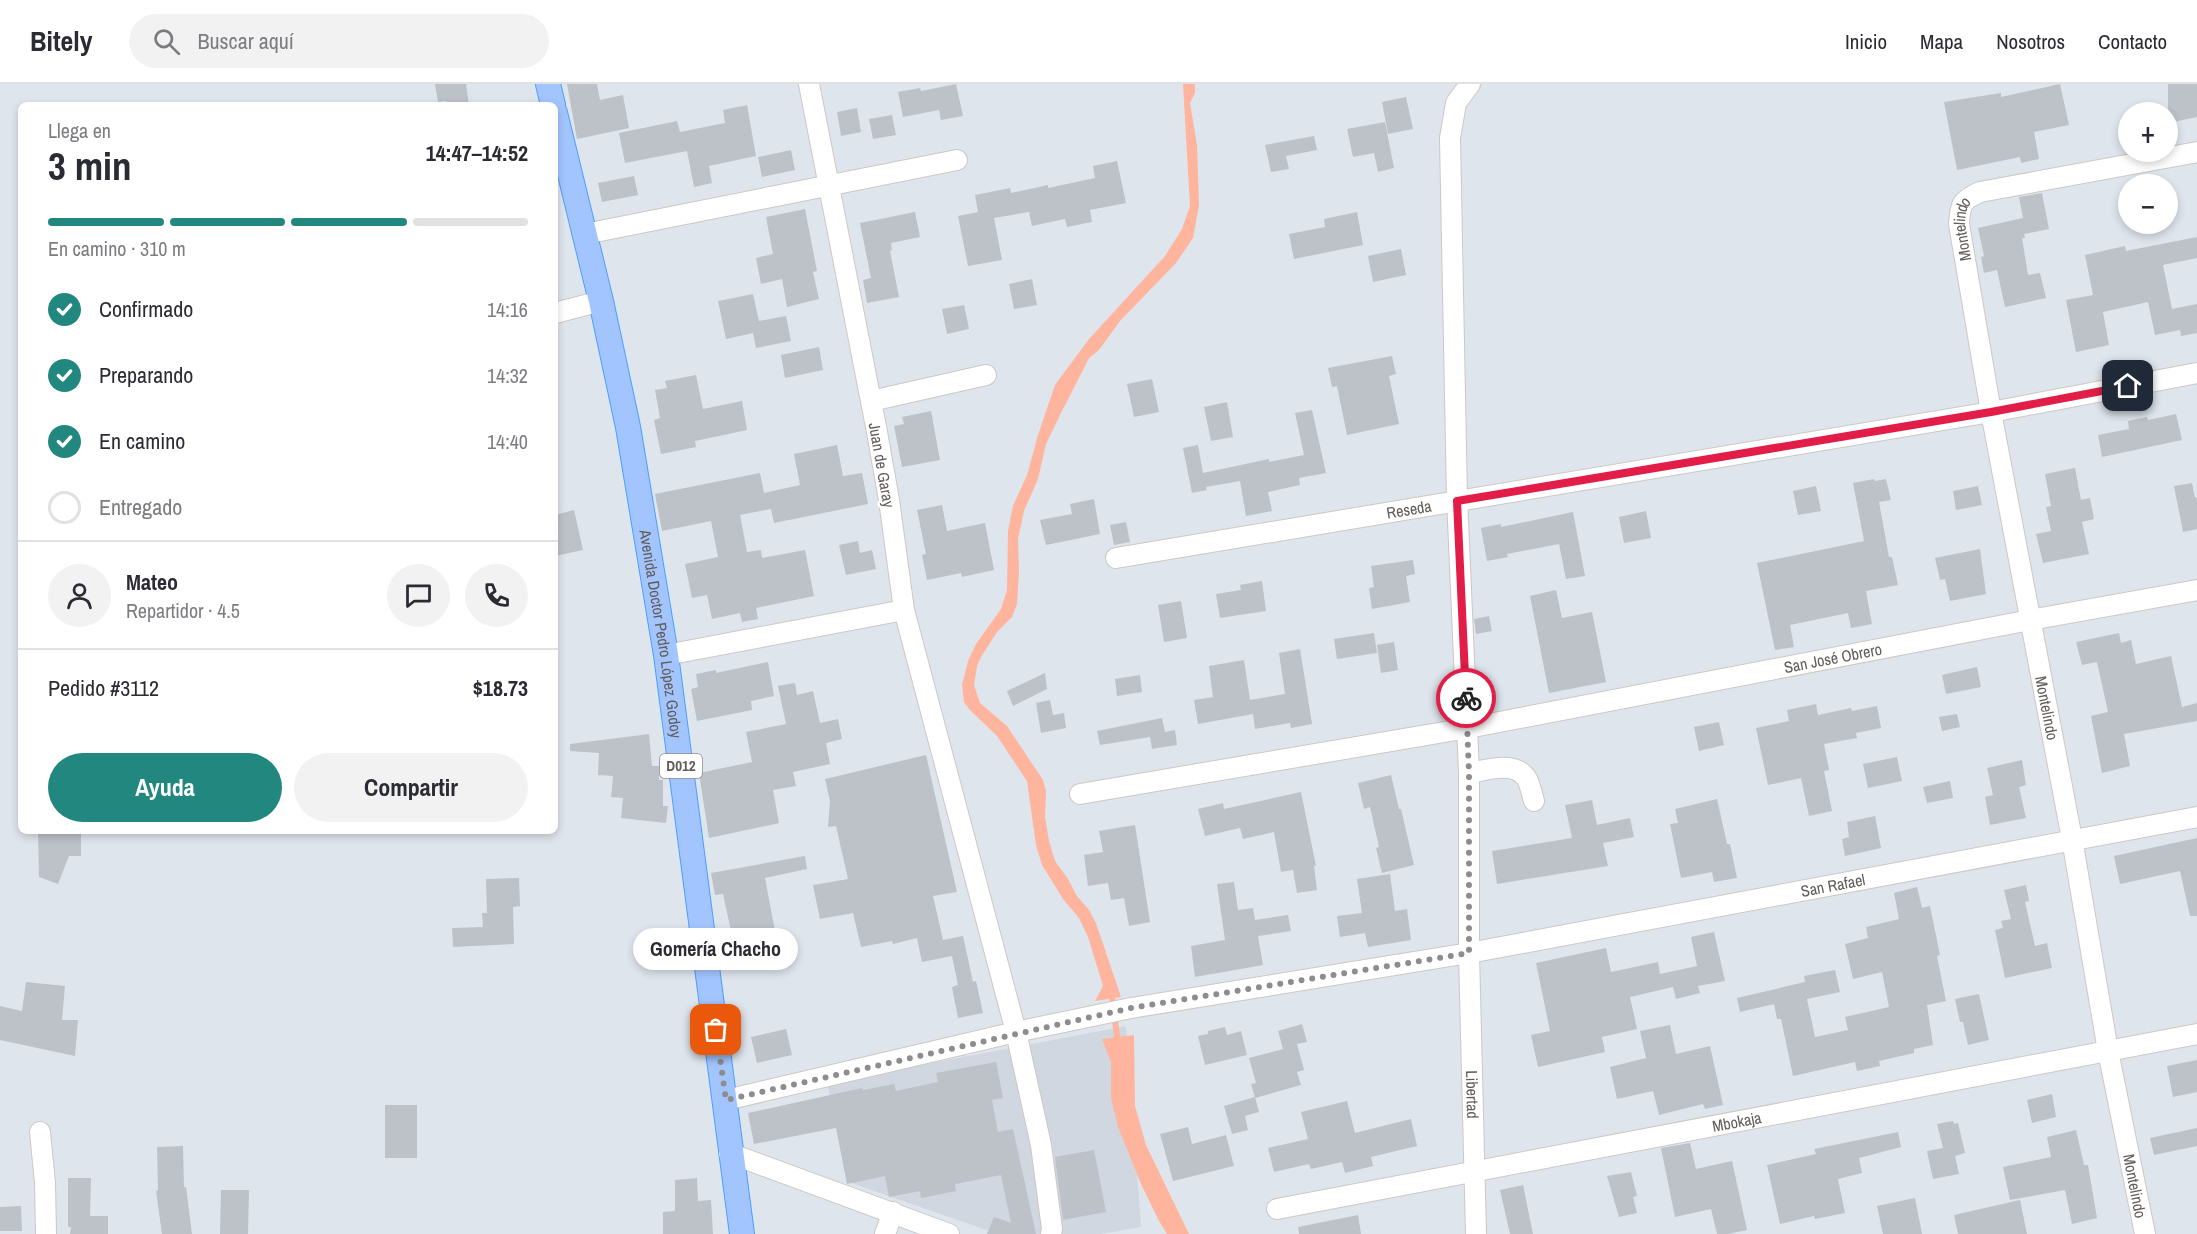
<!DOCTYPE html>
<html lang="es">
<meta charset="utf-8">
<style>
body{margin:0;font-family:"Archivo Narrow",sans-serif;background:#f2f2f3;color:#2b2b33;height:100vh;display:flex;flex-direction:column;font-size:22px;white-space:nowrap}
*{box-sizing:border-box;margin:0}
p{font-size:20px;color:#7c7c81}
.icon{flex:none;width:33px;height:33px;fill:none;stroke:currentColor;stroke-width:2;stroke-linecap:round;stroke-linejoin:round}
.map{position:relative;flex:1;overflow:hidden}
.details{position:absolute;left:18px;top:18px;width:540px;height:732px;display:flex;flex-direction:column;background:#fff;border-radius:9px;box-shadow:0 3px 9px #0003}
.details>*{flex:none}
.controls{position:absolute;left:2118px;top:18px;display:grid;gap:12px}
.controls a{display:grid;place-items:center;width:60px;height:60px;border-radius:50%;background:#fff;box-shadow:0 3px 9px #0003;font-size:30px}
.pin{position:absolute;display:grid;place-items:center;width:51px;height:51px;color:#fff;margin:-26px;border-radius:12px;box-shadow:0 3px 9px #0006}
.courier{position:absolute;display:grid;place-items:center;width:60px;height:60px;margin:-30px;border:4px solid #e11d48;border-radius:50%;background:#fff;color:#222;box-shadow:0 2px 8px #0007}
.bubble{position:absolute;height:42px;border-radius:21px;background:#fff;box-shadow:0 3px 9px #0003;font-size:20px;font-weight:800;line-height:42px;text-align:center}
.overview em{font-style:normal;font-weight:800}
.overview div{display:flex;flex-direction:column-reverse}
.overview{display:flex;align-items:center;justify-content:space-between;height:102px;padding:0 30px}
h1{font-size:39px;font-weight:800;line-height:45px}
.bar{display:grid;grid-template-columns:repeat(4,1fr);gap:9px 6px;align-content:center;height:72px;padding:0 30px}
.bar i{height:8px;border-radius:4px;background:#e1e1e2}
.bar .on{background:#22887f}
.bar p{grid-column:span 4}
.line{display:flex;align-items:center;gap:15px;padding:0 30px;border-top:2px solid #e1e1e2}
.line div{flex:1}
.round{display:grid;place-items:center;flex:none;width:63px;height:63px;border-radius:32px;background:#f2f2f3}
ol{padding:0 30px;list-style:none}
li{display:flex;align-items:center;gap:18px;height:66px}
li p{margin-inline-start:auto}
li .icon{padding:6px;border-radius:50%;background:#22887f;color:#fff;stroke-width:4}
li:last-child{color:#7c7c81}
li i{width:33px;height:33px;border:3px solid #e1e1e2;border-radius:50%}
.primary-button{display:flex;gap:12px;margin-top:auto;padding:12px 30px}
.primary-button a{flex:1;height:69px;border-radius:36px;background:#22887f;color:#fff;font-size:24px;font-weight:800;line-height:69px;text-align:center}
.primary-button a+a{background:#f2f2f3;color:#2b2b33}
header{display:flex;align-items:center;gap:36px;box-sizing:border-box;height:84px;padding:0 30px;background:#fff;border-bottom:2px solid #e1e1e2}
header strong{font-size:28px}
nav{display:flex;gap:33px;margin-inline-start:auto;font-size:21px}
.search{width:420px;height:54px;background:#f2f2f3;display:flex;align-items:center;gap:15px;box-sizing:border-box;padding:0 21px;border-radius:33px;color:#7c7c81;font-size:22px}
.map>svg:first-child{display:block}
.education{fill:#d0d7e0}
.water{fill:#ffb49e}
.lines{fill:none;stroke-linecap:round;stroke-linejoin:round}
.stream{stroke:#ffb49e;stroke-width:6}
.building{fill:#bcc2c7}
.minor-casing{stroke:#ccc8c4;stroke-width:22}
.major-casing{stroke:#47a0ff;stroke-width:26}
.minor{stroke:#fff;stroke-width:20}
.major{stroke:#a3c5ff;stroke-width:24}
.done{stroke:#8e8c8c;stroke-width:6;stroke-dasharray:0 10.8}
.route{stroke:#e11d48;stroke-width:8}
.labels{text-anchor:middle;stroke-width:5;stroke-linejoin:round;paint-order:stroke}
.shield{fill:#fff;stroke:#918d8a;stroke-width:1.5}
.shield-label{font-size:15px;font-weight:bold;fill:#625c58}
.street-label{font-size:16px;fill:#625c58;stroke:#fff}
</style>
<header>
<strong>Bitely</strong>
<div class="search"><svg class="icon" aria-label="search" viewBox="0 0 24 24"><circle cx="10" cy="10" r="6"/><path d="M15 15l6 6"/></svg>Buscar aquí</div>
<nav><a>Inicio</a><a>Mapa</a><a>Nosotros</a><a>Contacto</a></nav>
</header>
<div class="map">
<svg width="2197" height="1150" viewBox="0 0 2197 1150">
<rect width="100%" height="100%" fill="#dfe5ed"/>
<path class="education" d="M1126 942 1141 1143 1101 1150H998L851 1099 827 999Z"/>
<path class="water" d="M1183 0H1195V9L1190 19 1197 61 1199 121 1193 154 1176 179 1120 237 1099 266 1089 274 1059 333 1046 360 1038 395 1024 427 1018 455 1019 488 1017 520 1012 533 997 548 981 573 977 582 974 601 980 619 1007 642 1043 696 1046 707 1045 733 1049 757 1055 777 1068 795 1077 812 1089 826 1096 839 1121 913 1095 917 1103 902 1088 853 1079 834 1063 815 1042 781 1036 761 1027 697 997 652 970 626 964 618 962 601 968 577 976 560 1001 525 1007 506 1008 447 1013 422 1027 391 1038 351 1055 301 1089 255 1165 172 1182 145 1190 122Z
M1134 951 1135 1022 1146 1061 1189 1150H1167L1159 1137 1141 1100 1118 1043 1111 1014V978L1102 955Z"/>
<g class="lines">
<path class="stream" d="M1111 907 1118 959"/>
</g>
<path class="building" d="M435 0H466L469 21H447L446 17 438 18Z
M567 0H597L600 16 623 11 629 44 577 55Z
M956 0 963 32 941 36 939 26 903 33 898 8 920 4 921 7Z
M2060 0 2069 41 2034 48 2039 75 2021 79 2020 73 1957 86 1944 18 2001 9V13Z
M2168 0H2197V33L2168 39Z
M1406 13 1413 45 1388 50 1382 18Z
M747 21 756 72 709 82 712 99 694 103 687 67 625 79 619 49 677 37 680 48 725 39 723 26Z
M857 24 861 48 841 52 837 28Z
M892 31 896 51 873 55 869 35Z
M1385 38 1394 84 1378 88 1374 69 1353 73 1347 45Z
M1314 52 1317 66 1286 72 1289 85 1271 88 1265 61Z
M791 66 795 86 762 93 758 73Z
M1117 77 1126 119 1090 126 1092 138 1067 143 1065 135 1032 142 1029 128 994 134 1002 176 968 182 958 132 978 128 975 111 1010 104 1011 109 1048 101V104L1095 94 1093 82Z
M634 92 638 111 602 118 598 99Z
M2042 109 2049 145 2024 150 2025 154H2022L2028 191 2040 189 2046 214 2005 223 1997 186 1984 189 1981 173 1984 172 1978 144 2023 134 2019 113Z
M805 125 817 187 813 188 819 215 787 223 782 195 761 200 756 174 773 170 766 133Z
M915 128 920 153 891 159 892 166 890 167 899 213 867 219 863 196 871 194 860 139Z
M1357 128 1363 161 1294 175 1289 150 1325 143 1324 135Z
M2197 153V174L2163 181 2172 225 2197 220V249L2181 252 2180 246 2155 251 2148 218 2103 228 2109 261 2076 268 2066 216 2093 211 2085 171 2125 162 2126 167Z
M1401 165 1406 191 1373 198 1368 172Z
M1032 195 1037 221 1014 225 1009 200Z
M753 210 759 237 786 232 791 257 756 264 753 249 726 255 718 217Z
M964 221 969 245 947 250 942 225Z
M819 263 823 286 785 294 781 271Z
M1392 272 1396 290 1389 292 1399 340 1347 351 1337 302 1332 303 1328 284Z
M696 291 703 325 742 317 747 346 695 357 696 363 661 370 654 336 660 334 655 306 667 304 665 297Z
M1152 295 1159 328 1134 333 1127 300Z
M1227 318 1233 353 1211 357 1204 323Z
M1312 326 1326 389 1299 394 1300 401 1268 408 1272 427 1246 432 1240 397 1206 403 1207 406 1192 409 1183 364 1198 361 1203 389 1269 375V378L1304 371 1295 329Z
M931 327 940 376 902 383 894 342 904 340 902 333Z
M2176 330 2182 356 2102 373 2098 351 2129 345 2128 337 2147 333 2148 336Z
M837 361 843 392 862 389 868 420 774 439 771 425 740 431 747 468 761 466 762 474 805 466 814 512 756 524 758 535 742 538 740 529 712 535 707 511 692 514 685 480 718 473 711 437 662 447 655 410 760 389 764 409 800 401 794 370Z
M2075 384 2081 416 2090 414 2094 435 2082 438 2089 470 2043 479 2036 450 2051 447 2046 423 2051 422 2045 390Z
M1874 395 1875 397 1886 395 1891 416 1879 418 1889 473H1892L1898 501 1866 507 1872 540 1851 544 1848 529 1790 541 1794 563 1775 566 1757 479 1864 457 1853 399Z
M2192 399 2195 414 2197 413V445L2183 448 2174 402Z
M1816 402 1821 427 1798 431 1793 407Z
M1978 402 1982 421 1956 426 1953 407Z
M1094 415 1100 450 1046 461 1040 436 1072 430 1070 420Z
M942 421 947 447 985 439 994 486 962 493 961 489 927 496 922 471 926 470 917 426Z
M574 426 583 466 555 472V431Z
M1646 427 1651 454 1624 459 1619 433Z
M1573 428 1585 492 1566 495 1559 460 1507 470 1508 473 1487 477 1481 444 1501 440V443Z
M1126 438 1130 458 1114 461 1110 441Z
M858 457 860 469 872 466 876 485 846 491 839 461Z
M1980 465 1986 510 1950 517 1945 495 1940 496 1935 474Z
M1413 476 1415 490 1406 492 1410 518 1372 525 1369 504 1374 503 1371 482Z
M1262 497 1266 527 1220 534 1216 510 1241 506 1240 501Z
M1556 506 1562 534 1592 528 1606 598 1549 609 1530 512Z
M1181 517 1187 554 1164 558 1158 521Z
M1489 532 1492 547 1476 550 1474 535Z
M1374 549 1377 569 1337 575 1334 555Z
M2119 549 2121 559 2131 556 2136 580 2171 572 2182 623 2197 619V637L2124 650 2130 682 2102 689 2091 632 2108 628 2097 578 2082 581 2076 558Z
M1394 558 1398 586 1381 589 1377 561Z
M1300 565 1312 640 1291 644 1290 639 1255 645 1253 630 1198 640 1194 616 1213 613 1209 582 1244 576 1250 616 1285 610 1279 569Z
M768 578 774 612 751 617 752 626 697 637 691 605 698 603 696 590 716 586V589Z
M1977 583 1981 603 1946 610 1942 591Z
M1045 589 1047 605 1013 622 1007 607Z
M1140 591 1142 608 1117 612 1115 595Z
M795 599 797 611 813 607 820 639 838 635 842 655 826 659 830 680 793 688 796 702 773 706 779 739 709 754 699 689 752 678 746 648 786 640 778 602Z
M1050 616 1053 631 1064 629 1066 644 1041 649 1036 619Z
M1816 620 1818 631 1851 624 1852 627 1877 622 1881 644 1856 649 1857 654 1824 660 1829 686 1824 687 1832 727 1809 732 1801 694 1768 701 1756 644 1789 637 1787 626Z
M1957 630 1960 643 1942 647 1939 633Z
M1162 634 1165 648 1175 646 1177 661 1152 665 1150 653 1100 661 1097 647Z
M1719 638 1724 661 1699 667 1694 643Z
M649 650 652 682H659V696H663V722H668L666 739 621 734 623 714 611 713 613 692 598 691 599 669 570 667V660Z
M926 671 957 808 933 812 943 856 963 852 973 898 976 897 983 929 958 934 952 903 958 901 952 872 922 878 917 854 893 860 892 857 861 863 853 829 820 835 813 801 848 795 836 742 828 743 830 717 825 695Z
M1897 673 1902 697 1868 704 1863 680Z
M2022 676 2026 701 2019 703 2026 734 1990 741 1985 713 1993 711 1987 684Z
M1391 691 1399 725H1401L1414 781 1382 789 1376 764 1379 763 1370 723 1364 725 1358 699Z
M1950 697 1953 714 1927 719 1923 703Z
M1301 708 1316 782H1314L1317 806 1297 809 1293 786 1281 788 1274 748 1243 755 1240 744 1205 752 1198 725 1223 719 1224 725Z
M1717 715 1727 760H1730L1737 794 1714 798 1712 788 1681 794 1670 740 1678 739 1675 725Z
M1592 716 1597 741 1630 734 1634 753 1603 759 1608 782 1497 800 1492 767 1572 754 1565 721Z
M1875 732 1881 764 1845 772 1842 755 1849 753 1847 738Z
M1135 741 1150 838 1129 842 1124 814 1111 816 1108 799 1088 802 1084 771 1103 768 1099 747Z
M38 747H81V772H69L58 800 39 793Z
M2197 754V832H2190L2180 787 2120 800 2114 772Z
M805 772 807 785 765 794 775 847 733 856 723 810 715 811 711 789Z
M1390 790 1395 827 1407 825 1411 856 1368 863 1365 849 1340 853 1337 832 1362 829 1357 795Z
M519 794 520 822 513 823 514 860 453 863 452 844 483 843 482 829H487L486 795Z
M1234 798 1238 826 1253 824 1255 836 1288 831 1291 847 1258 852 1263 881 1195 893 1191 862 1225 856 1217 800Z
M2026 801 2029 817 2025 818 2035 862 2047 859 2052 884 2005 894 1995 846 2003 844 2001 837 2011 835 2004 806Z
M1917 803 1922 824 1930 822 1940 871 1937 872 1946 917 1927 921 1933 961 1914 965V969L1879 977 1880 982 1857 987 1855 978 1793 992 1781 935H1777L1774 920 1740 928 1737 914 1805 898 1804 892 1835 886 1840 908 1807 915 1815 953 1848 946 1845 933 1889 923 1882 888 1853 895 1845 860 1868 854 1866 843 1899 835 1894 809Z
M1714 848 1725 897 1698 902 1700 909 1676 915 1673 903 1630 913 1637 945 1602 953 1605 968 1538 983 1531 951 1550 947 1536 879 1606 864 1611 888 1658 878 1660 890 1697 882 1691 853Z
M26 898 65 902 62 936H78L75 972 0 956V922L22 927Z
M1979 910 1989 956 1968 961 1963 938H1960L1955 915Z
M1302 940 1307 958 1297 960 1304 986 1297 988 1301 1001 1255 1014 1251 1000 1256 999 1249 974 1283 965 1278 947Z
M1670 941 1676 970 1710 962 1723 1021 1705 1025 1703 1020 1659 1031 1653 1007 1617 1015 1610 983 1646 974 1640 947Z
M1225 943 1227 951 1241 947 1247 971 1205 981 1198 952 1208 950V947Z
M786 945 792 971 757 979 751 953Z
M2197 976V1008L2173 1013 2167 982Z
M996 978 1003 1014 992 1016 998 1048 1013 1045 1036 1150H987L994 1133 1011 1139 1001 1091 955 1100 956 1107 921 1114 920 1107 889 1113 885 1092 847 1100 836 1044 754 1060 748 1029 862 1004 863 1006 894 1000 896 1007 938 998 936 989Z
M2052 1010 2056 1033 2032 1039 2027 1016Z
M1255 1013 1259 1028 1245 1032 1248 1046 1232 1050 1224 1022Z
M1347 1017 1355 1049 1411 1035 1417 1062 1371 1073 1373 1082 1345 1089 1342 1078 1311 1085 1309 1080 1274 1088 1268 1064 1308 1055 1301 1028Z
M385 1021H417V1074H385Z
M1953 1037 1954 1040 1958 1039 1965 1069 1955 1072 1959 1090 1933 1095 1927 1067 1943 1064 1937 1040Z
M1188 1043 1192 1060 1226 1051 1234 1082 1173 1097 1160 1050Z
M2197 1044V1062L2154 1071 2150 1054Z
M2076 1046 2084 1081H2088L2097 1134 2072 1140 2065 1106 2010 1116 2003 1083 2051 1073 2047 1053Z
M1898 1048 1901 1063 1859 1074 1862 1089 1838 1095 1845 1129 1815 1135 1814 1132 1780 1140 1767 1081 1816 1070 1814 1065Z
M1690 1059 1696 1085 1732 1077 1747 1146 1728 1150H1717L1711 1125 1675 1133 1661 1064Z
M183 1062 184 1103H186L192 1150H162L156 1107 158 1106 157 1063Z
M1094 1066 1106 1128 1063 1136 1055 1073Z
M1631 1088 1637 1112 1633 1113 1637 1129 1619 1133 1607 1092Z
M68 1094H91L90 1132H108V1150H70L71 1143H68Z
M697 1094 698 1117 711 1116 713 1150H663V1128L675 1127V1096Z
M1523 1101 1533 1150H1510L1500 1106Z
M221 1106H249L248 1150H220Z
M1915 1114 1922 1150H1883L1877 1122Z
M2020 1116 2027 1150H1958L1954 1131Z
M21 1122 22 1147H0V1123Z
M1358 1131 1361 1150H1299L1298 1143Z"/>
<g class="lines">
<g class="minor-casing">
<g id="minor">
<path id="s1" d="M1470 0 1456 19 1450 54 1457 414 1469 689V869L1476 1150"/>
<path d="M585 150 957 76"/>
<path d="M555 229 601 217"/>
<path d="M871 317 986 291"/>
<path id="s2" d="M1116 474 1991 328 2197 289"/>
<path d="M904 526 1016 948 1041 1061 1052 1145 1051 1150"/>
<path d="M666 571 904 526 889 416 877 348 809 0"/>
<path d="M1469 689C1486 686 1516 676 1527 695 1530 701 1532 710 1534 717"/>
<path id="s3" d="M1080 710 1468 644 2030 536 2197 506"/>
<path id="s4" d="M726 1016 1016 948 1131 924 1469 869 2197 733"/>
<path d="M40 1048 45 1099 46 1150"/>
<path d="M729 1069 949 1150"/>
<path id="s5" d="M1277 1125 2197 950"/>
<path d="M885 1150 893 1128"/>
<path id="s6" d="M2145 1150 2108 967 2072 755 1991 328 1959 140C1960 120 1962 116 1980 108L2197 68"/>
</g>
</g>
<g class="major-casing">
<g id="major">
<path d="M548 0 553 21"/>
<path id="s7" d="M555 29 601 217 628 343 666 571 742 1150"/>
</g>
</g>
<use href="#minor" class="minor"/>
<use href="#major" class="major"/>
</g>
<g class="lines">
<path class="done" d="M716 946 726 1016 1131 924 1469 869V689L1466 614"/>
<path class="route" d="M1466 614 1457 417 1991 328 2128 302"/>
</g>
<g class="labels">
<rect class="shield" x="660" y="670" width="42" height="24" rx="4.5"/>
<g class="shield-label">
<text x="681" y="687">D012</text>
</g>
<g class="street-label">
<text dy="6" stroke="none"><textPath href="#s6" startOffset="1022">Montelindo</textPath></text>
<text transform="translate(882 381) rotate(80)" y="6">Juan de Garay</text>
<text dy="6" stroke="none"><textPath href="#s2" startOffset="297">Reseda</textPath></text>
<text dy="6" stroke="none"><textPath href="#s7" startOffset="532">Avenida Doctor Pedro López Godoy</textPath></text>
<text dy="6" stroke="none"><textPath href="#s3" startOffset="765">San José Obrero</textPath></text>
<text transform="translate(2047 624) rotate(79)" y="6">Montelindo</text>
<text dy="6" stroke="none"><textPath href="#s4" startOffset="1128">San Rafael</textPath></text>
<text dy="6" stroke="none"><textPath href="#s1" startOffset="1016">Libertad</textPath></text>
<text dy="6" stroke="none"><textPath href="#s5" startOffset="468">Mbokaja</textPath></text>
<text transform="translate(2135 1102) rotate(79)" y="6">Montelindo</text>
</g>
</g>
</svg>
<div class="controls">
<a>+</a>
<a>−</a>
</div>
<div class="pin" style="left:716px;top:946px;background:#ea580c"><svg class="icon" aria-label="bag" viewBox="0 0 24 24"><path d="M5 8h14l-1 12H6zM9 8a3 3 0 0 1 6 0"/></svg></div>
<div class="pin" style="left:2128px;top:302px;background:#1f2937"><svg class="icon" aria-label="home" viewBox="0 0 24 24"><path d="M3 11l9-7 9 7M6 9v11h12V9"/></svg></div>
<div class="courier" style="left:1466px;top:614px"><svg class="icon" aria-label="bike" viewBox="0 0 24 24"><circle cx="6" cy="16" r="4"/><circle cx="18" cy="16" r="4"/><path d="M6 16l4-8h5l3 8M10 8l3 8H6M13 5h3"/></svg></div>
<div class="bubble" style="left:633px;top:844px;width:165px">Gomería Chacho</div>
<section class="details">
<div class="overview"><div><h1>3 min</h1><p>Llega en</p></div><em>14:47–14:52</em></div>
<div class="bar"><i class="on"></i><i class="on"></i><i class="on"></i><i></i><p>En camino · 310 m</p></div>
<ol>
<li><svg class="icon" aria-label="check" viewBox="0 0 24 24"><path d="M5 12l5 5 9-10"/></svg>Confirmado<p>14:16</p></li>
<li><svg class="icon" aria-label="check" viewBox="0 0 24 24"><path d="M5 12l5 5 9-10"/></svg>Preparando<p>14:32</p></li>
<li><svg class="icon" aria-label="check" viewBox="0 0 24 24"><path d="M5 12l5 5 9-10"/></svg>En camino<p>14:40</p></li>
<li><i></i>Entregado</li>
</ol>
<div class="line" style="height:108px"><a class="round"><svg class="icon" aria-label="person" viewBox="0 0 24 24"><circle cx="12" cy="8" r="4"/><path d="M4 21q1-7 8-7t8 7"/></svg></a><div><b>Mateo</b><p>Repartidor · 4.5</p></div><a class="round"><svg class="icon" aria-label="chat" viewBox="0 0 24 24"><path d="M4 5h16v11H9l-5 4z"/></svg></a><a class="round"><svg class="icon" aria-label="phone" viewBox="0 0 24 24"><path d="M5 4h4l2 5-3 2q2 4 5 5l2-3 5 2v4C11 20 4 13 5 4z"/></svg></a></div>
<div class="line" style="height:78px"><div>Pedido #3112</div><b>$18.73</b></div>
<div class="primary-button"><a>Ayuda</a><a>Compartir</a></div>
</section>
</div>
